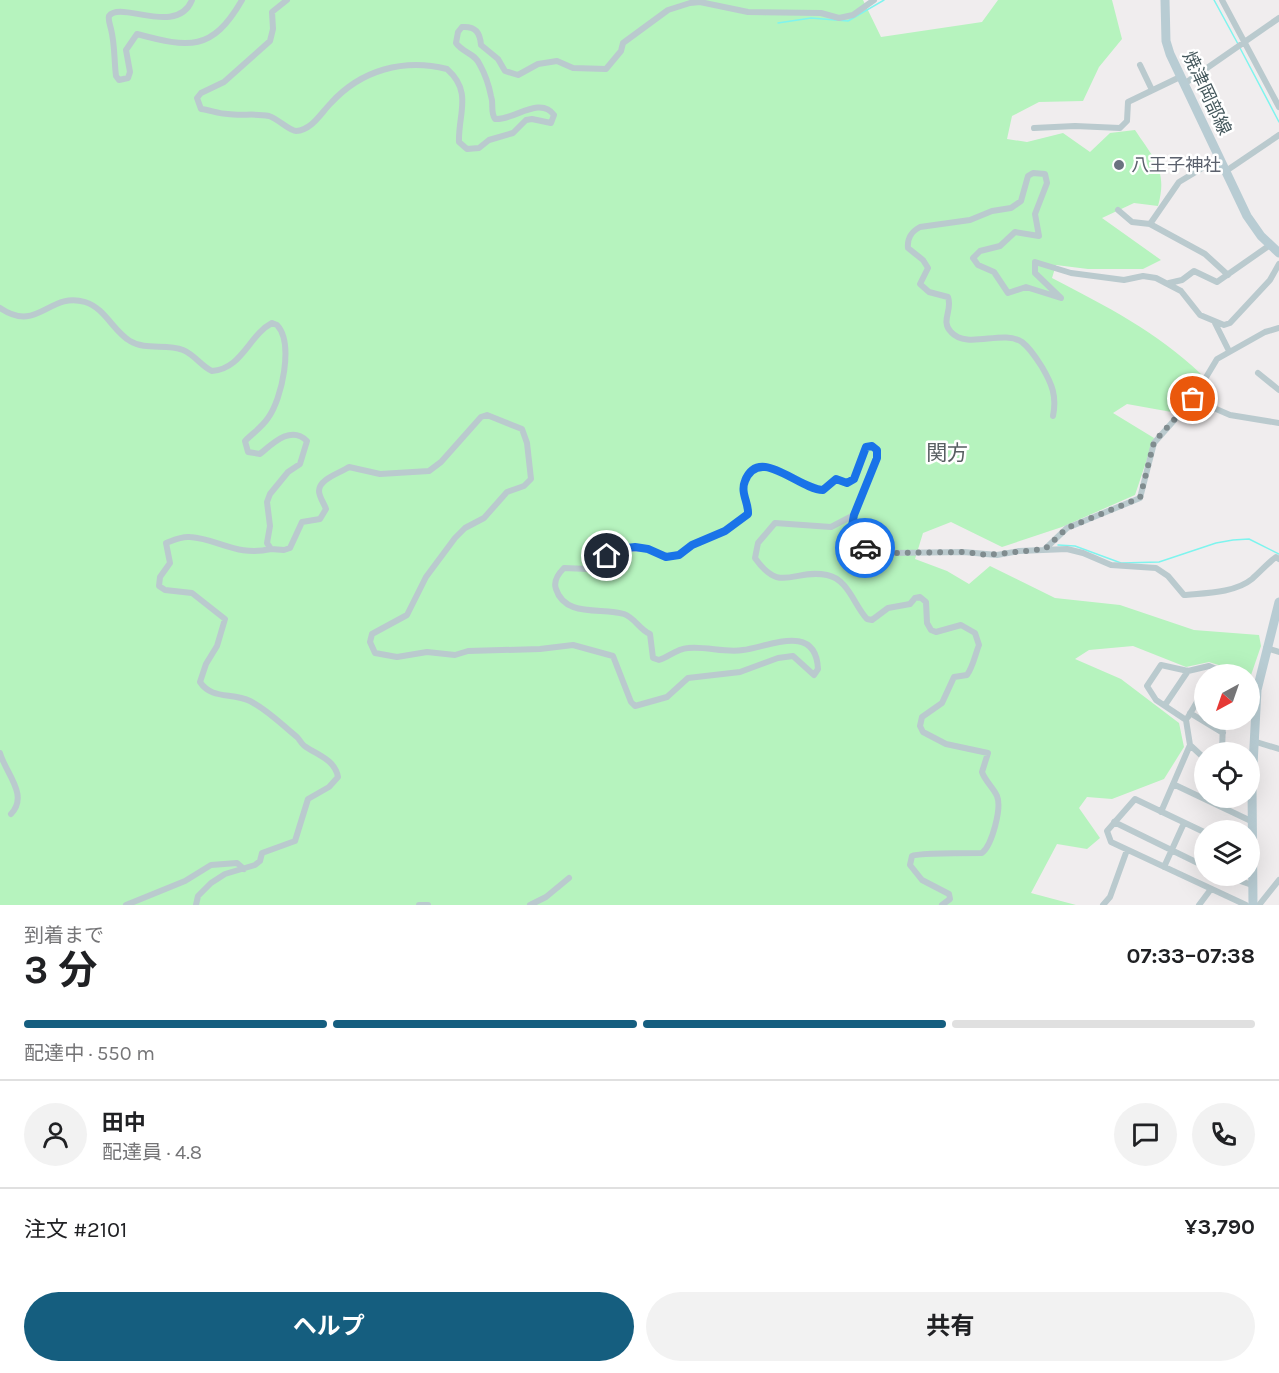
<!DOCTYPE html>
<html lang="ja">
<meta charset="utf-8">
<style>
body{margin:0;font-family:Karla,"Noto Sans JP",sans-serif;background:#f2f2f2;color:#202124;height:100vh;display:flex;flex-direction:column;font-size:22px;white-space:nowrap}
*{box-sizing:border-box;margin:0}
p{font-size:20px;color:#757577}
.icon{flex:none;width:33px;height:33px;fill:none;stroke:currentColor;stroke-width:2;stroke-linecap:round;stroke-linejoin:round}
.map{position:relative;height:905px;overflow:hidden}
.details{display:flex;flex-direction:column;background:#fff;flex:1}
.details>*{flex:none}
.needle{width:39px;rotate:220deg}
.controls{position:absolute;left:1194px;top:664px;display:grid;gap:12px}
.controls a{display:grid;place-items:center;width:66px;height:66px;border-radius:50%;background:#fff;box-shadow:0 6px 24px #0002;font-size:30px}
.pin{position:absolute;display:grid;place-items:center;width:51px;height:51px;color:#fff;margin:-26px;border:3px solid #fff;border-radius:50%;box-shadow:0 2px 6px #0007}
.courier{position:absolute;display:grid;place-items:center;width:60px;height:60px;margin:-30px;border:4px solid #1a73e8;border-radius:50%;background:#fff;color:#222;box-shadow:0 2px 8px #0007}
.overview em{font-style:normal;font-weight:700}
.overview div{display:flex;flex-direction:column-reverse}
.overview{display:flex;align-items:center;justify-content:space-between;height:102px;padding:0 24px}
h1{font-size:39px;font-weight:700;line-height:45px}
.bar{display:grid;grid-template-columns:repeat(4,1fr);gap:9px 6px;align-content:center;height:72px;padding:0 24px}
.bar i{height:8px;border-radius:4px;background:#e0e0e0}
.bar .on{background:#155e7f}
.bar p{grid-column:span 4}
.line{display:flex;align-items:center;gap:15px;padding:0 24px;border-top:2px solid #e0e0e0}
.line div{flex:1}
.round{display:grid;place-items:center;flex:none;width:63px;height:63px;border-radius:32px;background:#f2f2f2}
.button{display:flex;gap:12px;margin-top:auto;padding:12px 24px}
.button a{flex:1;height:69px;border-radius:36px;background:#155e7f;color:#fff;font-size:24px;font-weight:700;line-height:69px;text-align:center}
.button a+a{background:#f2f2f2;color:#202124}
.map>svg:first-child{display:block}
.green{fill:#b6f3be}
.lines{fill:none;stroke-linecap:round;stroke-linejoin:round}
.stream{stroke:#7ff4ee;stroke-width:1.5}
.minor{stroke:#bacace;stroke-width:6}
.secondary{stroke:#b8ccd3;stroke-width:9}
.done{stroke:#808c8f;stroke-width:6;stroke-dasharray:0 10.8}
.route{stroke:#1a73e8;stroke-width:8}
.worship-dot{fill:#6b7280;stroke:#fff;stroke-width:2}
.labels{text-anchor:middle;stroke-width:5;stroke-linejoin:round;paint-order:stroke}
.street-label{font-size:18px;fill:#44575c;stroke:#fff}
.worship-label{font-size:18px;fill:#5b616d;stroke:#fff;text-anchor:start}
.quarter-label{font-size:21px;fill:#596063;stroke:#fff}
</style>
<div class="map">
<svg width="1279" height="905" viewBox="0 0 1279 905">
<rect width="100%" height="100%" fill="#f0edee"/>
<path class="green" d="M0 0H863L881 37 982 22 998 0H1112L1122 39 1099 67 1083 101 1039 102 1012 116 1007 139 1027 142 1063 133 1090 152 1110 133 1135 130C1154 159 1168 170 1158 206L1134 203 1102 218 1161 260 1143 269H1088L1056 265 1052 278C1106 306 1157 332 1201 374L1177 413 1127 404 1113 413 1154 438 1135 495 1062 527 1002 547 951 522 923 533 915 559 947 571 969 584 990 566 1055 598 1120 605 1194 630 1259 635 1261 646 1250 678V675L1209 662 1186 667 1133 646 1089 650 1075 659 1121 679 1179 723 1184 747 1164 779 1112 799 1087 797 1079 808 1100 838 1087 849 1057 844 1031 893 1076 905H0Z"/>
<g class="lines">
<path class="stream" d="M1214 0 1238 44
M778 23 811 18 848 21 884 0
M1240 48 1279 122
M1058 545 1075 546 1121 563 1159 562 1216 543 1233 540 1249 539 1279 554"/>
<path class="minor" d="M192 0C177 37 120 0 109 16 108 20 110 25 111 29 115 45 114 60 116 76L119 80 128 78 130 72 126 50 137 34C189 48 212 52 242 0
M287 0 272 12 273 29 270 41 224 82 201 93 197 98 201 109C210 110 219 114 228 114 241 116 256 113 269 116 278 119 290 131 296 131 312 130 321 113 331 103 361 70 404 58 447 69 473 92 458 114 459 142L467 149 479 148 489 140 513 133 526 120 532 119 551 123 554 115C540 95 513 121 495 119 490 111 494 104 491 96 489 86 485 74 480 65 475 53 463 53 456 43L458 32 462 27C476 26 480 33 481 45L498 59 505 71 518 75 538 64 557 61 573 68 606 69 621 51 623 43 668 10 690 3 700 2 748 12 821 13 839 18 853 15 874 0
M1222 0 1279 107
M1140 65 1152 90
M1184 84 1279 18
M1034 128 1075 126 1120 128 1127 121 1128 102 1180 77
M1226 171 1279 135
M1118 210 1132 222 1150 224 1205 254 1228 275
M1150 224 1179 182 1219 158
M1169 283 1182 280 1194 271 1217 282 1270 245
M0 308C38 334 49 291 85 302 105 308 113 331 130 341 146 351 166 343 183 350 195 355 201 366 212 371 242 369 249 335 272 323L277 325C294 343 282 399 268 418 262 427 253 433 245 441L248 452 260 454C273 443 291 425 307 441L300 464 288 472 270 494 267 502 270 526 267 543 271 549 284 550 290 548 302 522 320 519 326 509C324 503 319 497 319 491 319 479 340 473 349 467L380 474 429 471 441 462 481 417 487 415 522 429 527 443 531 479 524 486 507 492 484 518 465 528 455 538 426 577 407 615 372 634 370 642 375 653 397 657 427 652 455 655 468 651 540 649 573 645 613 656 631 702 635 706 667 697 688 678 740 672 778 658 793 656 814 675 818 669C816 622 768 647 743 650 725 653 706 646 688 648 676 649 669 657 659 660L653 658 650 634C639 629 635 618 624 614 603 607 565 618 556 589 553 581 558 574 564 568L588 569 619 549H648L666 557 679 555 692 545 725 531 748 514C749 503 740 493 744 481 759 445 798 489 823 490L836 479 847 483 854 479 866 447 872 446 877 450V458L854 515 850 542 857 547 891 553 964 552 997 555 1019 551 1067 549 1083 553 1111 565 1156 568 1168 576 1184 595C1205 593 1235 593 1252 579 1260 572 1267 564 1276 557L1279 559
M1215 323 1229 351
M1258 373 1279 390
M1193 399 1230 415 1279 423
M1053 416C1057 396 1052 384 1042 367 1037 359 1030 348 1022 342 1003 329 967 350 951 332 940 321 953 310 948 297L929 292 920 284 928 268 923 260 908 248C907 238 911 232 920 227L970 220 992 211 1011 208 1021 201 1028 176 1033 173 1045 174 1047 183 1035 214 1039 236 1015 232 1000 246 980 251 973 258 978 265 994 272 1008 293 1026 287 1061 298 1035 273V262L1071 273 1124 280 1143 276 1156 278 1181 291 1200 315 1224 325 1230 323 1270 280 1279 264
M854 515 831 527 775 523 758 543 755 558C781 595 793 568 827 575 848 579 854 605 867 619L872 620 888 608 910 604 915 598 920 597 926 602 927 623 931 630 936 632 961 625 975 633 979 645C975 655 973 667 967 675L954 677 942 703 922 717 920 726 923 732 946 744 988 753 982 772C985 781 993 787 997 796 1002 808 992 845 982 853 971 853 917 853 912 856L910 865 922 880 949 894 950 899 942 905
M1045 549 1067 528 1140 498 1154 443 1193 399 1217 359 1265 332 1279 328
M1266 648 1279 652
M1165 705 1188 671
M1190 713 1223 733
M1188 717 1204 690
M1253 741 1279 749
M1190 745 1186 720 1156 700 1147 686 1161 665 1188 671 1209 666 1231 675
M0 753C6 774 29 795 11 814
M1222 753 1223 720
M1173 784 1251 821
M1161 812 1190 745 1204 758
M1114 822 1204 866
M1204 832 1135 799 1107 831 1111 842 1246 905
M1164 867 1184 823
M1226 876 1252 885
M126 905 185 881 211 865 237 863 244 869
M196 905 198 896 211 883 225 874 255 865 260 861 262 853 295 841 308 799 329 787 338 777C335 760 318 755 306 747 302 745 300 740 297 737 281 724 268 710 250 701 232 692 212 700 200 682L206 664 217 646 225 619 192 593 165 590 159 586 160 577 170 563 166 543C174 540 181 536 190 537 219 539 237 557 271 549
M419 905H428
M530 905 546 897 569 878
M1103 905 1110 897 1127 850
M1199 905 1211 889
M1259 905 1279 880"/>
<path class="secondary" d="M1165 0 1166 41 1170 54 1247 216 1261 236 1279 253
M1253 905 1252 784 1257 690 1279 602"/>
</g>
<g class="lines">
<path class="done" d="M865 548 891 553 964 552 987 555 1045 549 1067 528 1140 498 1154 442 1193 399"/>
<path class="route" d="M607 556 619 549 635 547 648 549 666 557 679 555 692 545 725 531 748 514C749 503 740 493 745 481 759 445 798 489 823 490L836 479 847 483 854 479 866 447 872 446 877 450V458L854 515 849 542 865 548"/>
</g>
<circle class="worship-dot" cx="1119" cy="165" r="6"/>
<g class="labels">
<g class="street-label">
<text transform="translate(1207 93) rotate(65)" y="6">焼津岡部線</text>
</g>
<g class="worship-label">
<text x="1131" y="171">八王子神社</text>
</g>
<g class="quarter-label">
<text x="947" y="460">関方</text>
</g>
</g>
</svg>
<div class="controls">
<a><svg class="needle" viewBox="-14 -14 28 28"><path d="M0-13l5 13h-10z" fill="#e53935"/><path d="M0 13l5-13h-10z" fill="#757577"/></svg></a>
<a><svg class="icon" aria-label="locate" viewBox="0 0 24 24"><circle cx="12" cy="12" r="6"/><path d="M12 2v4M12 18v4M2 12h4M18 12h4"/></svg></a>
<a><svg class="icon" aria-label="layers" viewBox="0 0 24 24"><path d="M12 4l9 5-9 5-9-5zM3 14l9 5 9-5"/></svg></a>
</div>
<div class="pin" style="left:1193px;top:399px;background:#ea580c"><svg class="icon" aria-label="bag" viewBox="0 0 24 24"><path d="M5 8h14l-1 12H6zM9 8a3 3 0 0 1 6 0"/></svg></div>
<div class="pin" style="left:607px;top:556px;background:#1f2937"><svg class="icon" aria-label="home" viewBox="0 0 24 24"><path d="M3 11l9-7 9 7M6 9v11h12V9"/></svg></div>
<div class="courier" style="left:865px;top:548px"><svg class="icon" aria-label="car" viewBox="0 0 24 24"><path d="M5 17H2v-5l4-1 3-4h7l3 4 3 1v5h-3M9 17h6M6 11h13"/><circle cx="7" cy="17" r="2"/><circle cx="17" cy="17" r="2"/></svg></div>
</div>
<section class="details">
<div class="overview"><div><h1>3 分</h1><p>到着まで</p></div><em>07:33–07:38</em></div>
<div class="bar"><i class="on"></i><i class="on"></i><i class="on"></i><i></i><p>配達中 · 550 m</p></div>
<div class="line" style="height:108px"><a class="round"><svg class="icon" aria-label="person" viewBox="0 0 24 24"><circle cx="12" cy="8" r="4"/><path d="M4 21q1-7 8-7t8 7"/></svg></a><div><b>田中</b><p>配達員 · 4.8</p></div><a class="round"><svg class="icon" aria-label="chat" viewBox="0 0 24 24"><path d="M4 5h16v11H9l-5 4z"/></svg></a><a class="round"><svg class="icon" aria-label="phone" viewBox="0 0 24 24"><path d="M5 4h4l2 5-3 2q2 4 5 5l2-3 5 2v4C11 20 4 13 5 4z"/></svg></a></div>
<div class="line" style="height:78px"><div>注文 #2101</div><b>¥3,790</b></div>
<div class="button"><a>ヘルプ</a><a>共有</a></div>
</section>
